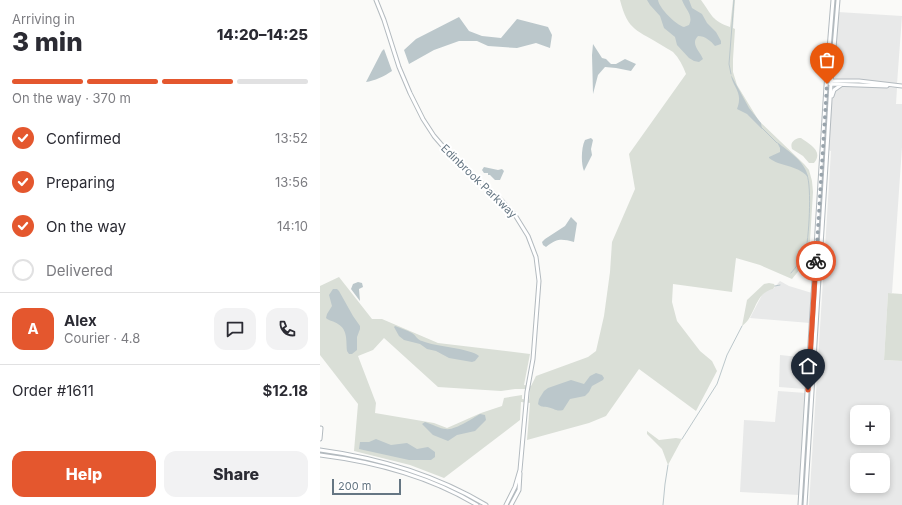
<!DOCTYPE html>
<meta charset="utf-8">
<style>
body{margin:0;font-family:Inter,sans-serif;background:#f2f2f3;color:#2b2b33;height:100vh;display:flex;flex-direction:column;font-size:15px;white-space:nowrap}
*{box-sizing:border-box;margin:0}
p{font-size:13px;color:#7c7c81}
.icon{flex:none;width:22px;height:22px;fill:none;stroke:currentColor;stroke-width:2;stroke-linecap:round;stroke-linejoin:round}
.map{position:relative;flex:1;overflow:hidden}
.sheet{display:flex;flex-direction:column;background:#fff;width:320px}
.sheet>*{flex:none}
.fabs{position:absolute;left:530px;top:405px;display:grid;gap:8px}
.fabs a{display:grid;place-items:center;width:40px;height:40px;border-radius:8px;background:#fff;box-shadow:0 2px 6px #0003;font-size:20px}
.scale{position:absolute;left:12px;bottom:10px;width:69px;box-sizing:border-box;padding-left:4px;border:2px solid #657683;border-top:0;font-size:11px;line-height:14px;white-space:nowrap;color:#657683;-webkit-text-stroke:3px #fff;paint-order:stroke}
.pin{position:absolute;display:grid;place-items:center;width:34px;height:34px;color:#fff;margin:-41px -17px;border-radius:50% 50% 50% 0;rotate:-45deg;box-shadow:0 0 4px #0007}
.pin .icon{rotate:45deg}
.courier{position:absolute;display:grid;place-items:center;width:40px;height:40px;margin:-20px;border:3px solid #e4572e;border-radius:50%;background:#fff;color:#222;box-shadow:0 1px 5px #0007}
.head em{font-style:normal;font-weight:800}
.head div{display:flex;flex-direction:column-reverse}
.head{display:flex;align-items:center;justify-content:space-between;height:68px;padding:0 12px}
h1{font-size:26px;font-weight:800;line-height:30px}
.bar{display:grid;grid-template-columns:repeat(4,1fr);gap:6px 4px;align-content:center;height:48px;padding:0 12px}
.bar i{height:5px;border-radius:3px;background:#e1e1e2}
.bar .active{background:#e4572e}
.bar p{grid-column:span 4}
.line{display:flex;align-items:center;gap:10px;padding:0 12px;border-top:1px solid #e1e1e2}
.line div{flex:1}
.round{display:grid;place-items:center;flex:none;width:42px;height:42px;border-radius:12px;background:#f2f2f3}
ol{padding:0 12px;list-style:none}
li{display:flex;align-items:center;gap:12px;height:44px}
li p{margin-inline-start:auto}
li .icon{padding:4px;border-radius:50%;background:#e4572e;color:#fff;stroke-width:4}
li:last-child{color:#7c7c81}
li i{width:22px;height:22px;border:2px solid #e1e1e2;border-radius:50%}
.action{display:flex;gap:8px;margin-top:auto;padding:8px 12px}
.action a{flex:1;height:46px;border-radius:12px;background:#e4572e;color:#fff;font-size:16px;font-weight:800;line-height:46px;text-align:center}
.action a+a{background:#f2f2f3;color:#2b2b33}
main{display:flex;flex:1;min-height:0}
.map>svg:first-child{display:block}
.built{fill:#e8e9e9;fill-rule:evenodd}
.green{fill:#dadfd7;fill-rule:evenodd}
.water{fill:#bbc7cb}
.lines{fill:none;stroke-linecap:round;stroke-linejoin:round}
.stream{stroke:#bbc7cb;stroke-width:1}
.secondary-casing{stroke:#b3babf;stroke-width:5}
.secondary{stroke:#fff;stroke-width:3}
.done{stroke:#99a4ac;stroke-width:4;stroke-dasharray:0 7.2}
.route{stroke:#e4572e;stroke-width:5}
.labels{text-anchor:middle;stroke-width:4;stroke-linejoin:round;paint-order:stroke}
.street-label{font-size:11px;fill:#657683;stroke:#fff}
</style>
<main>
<section class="sheet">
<div class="head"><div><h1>3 min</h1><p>Arriving in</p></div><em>14:20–14:25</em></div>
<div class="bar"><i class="active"></i><i class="active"></i><i class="active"></i><i></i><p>On the way · 370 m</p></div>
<ol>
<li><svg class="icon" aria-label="check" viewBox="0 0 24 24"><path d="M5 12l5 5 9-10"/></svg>Confirmed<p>13:52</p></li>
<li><svg class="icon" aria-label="check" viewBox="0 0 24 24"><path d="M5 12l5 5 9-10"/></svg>Preparing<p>13:56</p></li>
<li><svg class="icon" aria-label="check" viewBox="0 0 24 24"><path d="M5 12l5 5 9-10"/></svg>On the way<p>14:10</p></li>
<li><i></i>Delivered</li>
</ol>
<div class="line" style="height:72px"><b class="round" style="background:#e4572e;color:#fff">A</b><div><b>Alex</b><p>Courier · 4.8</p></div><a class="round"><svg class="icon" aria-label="chat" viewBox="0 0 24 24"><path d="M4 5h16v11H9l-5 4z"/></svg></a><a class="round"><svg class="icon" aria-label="phone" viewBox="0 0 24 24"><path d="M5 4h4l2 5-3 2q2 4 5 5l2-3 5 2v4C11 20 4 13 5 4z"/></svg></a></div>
<div class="line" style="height:52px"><div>Order #1611</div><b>$12.18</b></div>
<div class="action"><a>Help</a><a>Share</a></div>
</section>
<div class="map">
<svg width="582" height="505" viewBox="0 0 582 505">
<rect width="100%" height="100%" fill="#fafaf8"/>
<path class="built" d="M518 12 582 16 577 84 537 79H516L514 77Z
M523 86 577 88 576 104H582V147L572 293H568L564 360 582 361V505H489L511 151 508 150 509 135 513 94 515 91ZM537 412H563V438H537ZM537 460H563V486H537Z
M460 281 469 286 492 293V313L490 323 430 318 442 295 447 290 453 289Z
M460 355 489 358 487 388 485 389 459 387Z
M458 391 486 393 479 495 420 492 424 420 455 422Z"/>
<path class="green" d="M300 0H381C392 15 392 21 410 27L413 0H415L413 28 415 29 413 59V72L417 85 439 121 484 164 489 170 492 181 493 192 489 258 472 279 440 265 416 258 412 292 353 284 352 302 357 321 380 351 392 361 397 371 376 411 319 369 286 416 269 423 207 440 210 403 201 402 200 420 124 478 90 465 34 451 38 404 0 355V286L19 277 52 319H62L118 343 210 354 204 385 211 386 216 376 268 357 276 351 284 316 290 272 292 242 315 189 309 154 366 74C363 66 359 58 353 52 350 50 346 48 343 46 318 30 308 32 300 0ZM64 338 118 387 181 391 195 389H210L209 400 202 399V395L184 398 182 406 161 413 127 428 114 423 55 413 56 403 38 356 53 350Z
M479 138H481C489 144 504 151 494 163H489L483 156 472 149C470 143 473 140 479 138Z
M449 283 454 284 455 286 453 289C434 293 436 317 422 326L427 300 444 284Z
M568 293 582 294V361L564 360Z
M327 431 339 440 356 438 362 439 348 465 342 449 327 434Z"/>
<path class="water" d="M327 0H338C339 8 356 25 364 27L369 25C374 15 365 9 362 0H369L372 8 382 14 387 23 396 32 401 41V44L395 46C391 41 385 36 378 36 370 44 380 51 383 59L379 62 374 61 369 58 357 45 355 37 344 28 340 16 330 5Z
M139 17 149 31 162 36 181 38 197 19 228 27 232 35 230 48 216 43 197 48 168 46 157 41H139L114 50 89 64 84 50 96 39Z
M273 44 282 58 286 59 291 64H296L305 59 316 64 311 71 296 68 285 67 278 75 273 94 272 55Z
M64 49 72 71C65 76 54 81 46 82L62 51Z
M411 75 429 108 441 123 442 129 427 114 417 109C418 106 419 103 419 100 420 91 412 84 411 75Z
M271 138 273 140 271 149 272 155 264 171C261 164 261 148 265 140Z
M457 142C469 152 485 161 488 177 476 164 460 167 449 158V157L460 152V148Z
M164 167 178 170 182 169 184 171 180 180H175L170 175H168V173H164L162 170Z
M251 217 257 223 254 242C241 239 238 238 226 247L223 245 222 242 225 239 245 226Z
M38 282 42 283 43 287 39 289 40 301 31 289 33 284Z
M13 289H17L19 291 33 316 40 326V329L37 337V350L32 354H29L27 351C26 341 28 330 18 324 14 321 9 321 6 318L7 314 12 306 9 295Z
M75 326C80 328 87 330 92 333 96 335 97 340 102 341 116 347 150 348 159 356L155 361 152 362 129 358 116 351 107 349 100 344 84 340 79 336 74 327Z
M276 373 282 375 284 378 283 380 272 386 269 392 265 396 250 399 243 410C236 412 234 408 227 407 223 406 222 408 218 404L219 399 224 391 228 388 251 380 264 384 270 376Z
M160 414 165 415 166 420 155 431 137 435 128 441 113 435 102 424 105 422C112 424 120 429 126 429 134 431 153 418 160 414Z
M56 439 71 445 87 443 97 449 108 447 115 452V457L111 460H89L39 449 40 442H49Z"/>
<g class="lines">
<path class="stream" d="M411 74 409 64 414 0
M441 127 457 143
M471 273C476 267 482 260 485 253 489 241 492 186 487 175
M455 286 460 285
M362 439 397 384 407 355 422 326
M343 505 345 484 348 465"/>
<g class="secondary-casing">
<path id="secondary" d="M56 0 64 20 79 67 90 93 103 119 114 136 133 158 182 201 195 215 208 236 216 257 219 281 213 359 207 392 200 470 195 487 186 505
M511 81H539L582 86
M510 84 567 86
M512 96 514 90 521 85
M0 439 1 428
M0 450C59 458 114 474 166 505
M0 455C56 462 109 476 157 505
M191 505 199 490 200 473
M480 505 506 86 513 0
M485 505 511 84 518 0"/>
</g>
<use href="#secondary" class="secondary"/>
</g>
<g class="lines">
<path class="done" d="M496 261 507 84"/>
<path class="route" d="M488 390 496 261"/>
</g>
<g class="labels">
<g class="street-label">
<text transform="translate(159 181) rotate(44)" y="4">Edinbrook Parkway</text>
</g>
</g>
</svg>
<div class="fabs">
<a>+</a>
<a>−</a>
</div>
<div class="scale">200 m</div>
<div class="pin" style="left:507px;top:84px;background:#ea580c"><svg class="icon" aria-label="bag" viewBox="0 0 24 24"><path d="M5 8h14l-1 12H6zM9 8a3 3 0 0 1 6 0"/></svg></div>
<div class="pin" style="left:488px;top:390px;background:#1f2937"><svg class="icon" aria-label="home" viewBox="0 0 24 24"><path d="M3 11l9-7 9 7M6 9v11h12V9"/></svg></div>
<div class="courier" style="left:496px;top:261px"><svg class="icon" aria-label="bike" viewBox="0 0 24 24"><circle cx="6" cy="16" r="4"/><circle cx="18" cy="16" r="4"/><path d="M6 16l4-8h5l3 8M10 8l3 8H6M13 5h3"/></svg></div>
</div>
</main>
